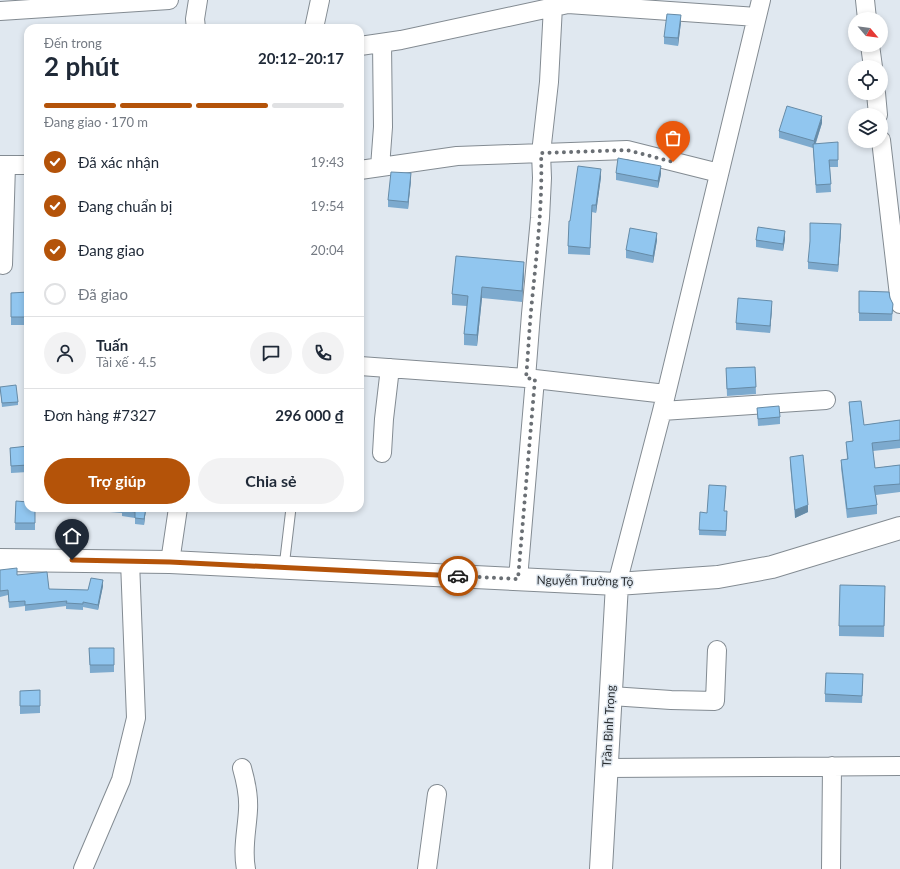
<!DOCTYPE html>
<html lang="vi">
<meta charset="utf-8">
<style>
body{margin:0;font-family:Lato,sans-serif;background:#f2f2f3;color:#1f2937;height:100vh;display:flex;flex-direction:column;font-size:15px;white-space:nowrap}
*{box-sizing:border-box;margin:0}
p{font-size:13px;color:#747a83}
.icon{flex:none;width:22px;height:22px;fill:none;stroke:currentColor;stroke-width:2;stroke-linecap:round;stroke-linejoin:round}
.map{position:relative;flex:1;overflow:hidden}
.details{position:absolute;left:24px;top:24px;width:340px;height:488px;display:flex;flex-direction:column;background:#fff;border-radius:12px;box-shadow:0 2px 6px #0003}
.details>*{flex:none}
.needle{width:26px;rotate:119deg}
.fabs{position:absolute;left:848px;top:12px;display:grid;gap:8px}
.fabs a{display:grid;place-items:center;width:40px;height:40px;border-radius:50%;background:#fff;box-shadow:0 2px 6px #0003;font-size:20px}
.pin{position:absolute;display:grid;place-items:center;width:34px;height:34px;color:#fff;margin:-41px -17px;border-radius:50% 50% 50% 0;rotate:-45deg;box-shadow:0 0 4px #0007}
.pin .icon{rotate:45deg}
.courier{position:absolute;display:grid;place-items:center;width:40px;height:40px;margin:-20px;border:3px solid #b45309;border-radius:50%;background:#fff;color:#222;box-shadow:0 1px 5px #0007}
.headline em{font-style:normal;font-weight:700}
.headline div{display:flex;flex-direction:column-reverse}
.headline{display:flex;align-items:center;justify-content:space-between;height:68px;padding:0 20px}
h1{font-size:26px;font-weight:700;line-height:30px}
.bar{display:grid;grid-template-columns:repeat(4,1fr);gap:6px 4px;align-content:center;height:48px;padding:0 20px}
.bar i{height:5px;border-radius:3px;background:#e0e1e3}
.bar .on{background:#b45309}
.bar p{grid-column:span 4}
.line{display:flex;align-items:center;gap:10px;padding:0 20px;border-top:1px solid #e0e1e3}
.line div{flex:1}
.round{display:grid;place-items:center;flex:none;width:42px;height:42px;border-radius:21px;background:#f2f2f3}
ol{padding:0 20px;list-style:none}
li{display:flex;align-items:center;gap:12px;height:44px}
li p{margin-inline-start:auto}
li .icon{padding:4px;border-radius:50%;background:#b45309;color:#fff;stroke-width:4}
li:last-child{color:#747a83}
li i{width:22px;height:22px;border:2px solid #e0e1e3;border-radius:50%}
.button{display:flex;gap:8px;margin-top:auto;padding:8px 20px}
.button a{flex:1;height:46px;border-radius:24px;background:#b45309;color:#fff;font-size:16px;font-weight:700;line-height:46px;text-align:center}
.button a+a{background:#f2f2f3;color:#1f2937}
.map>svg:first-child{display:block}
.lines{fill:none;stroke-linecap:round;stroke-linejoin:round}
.lane-casing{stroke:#838b92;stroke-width:11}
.street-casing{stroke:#838b92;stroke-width:20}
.secondary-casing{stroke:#838b92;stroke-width:24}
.lane{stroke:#fff;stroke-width:9}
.street{stroke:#fff;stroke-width:18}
.secondary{stroke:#fff;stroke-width:22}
.wall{fill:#7daace}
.shaded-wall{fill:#668ba7}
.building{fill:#91c6ef;stroke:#668ba7}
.done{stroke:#6a6f74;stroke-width:4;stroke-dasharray:0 7.2}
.route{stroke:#b45309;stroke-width:5}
.labels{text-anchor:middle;stroke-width:3;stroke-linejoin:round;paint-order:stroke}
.street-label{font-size:12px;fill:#2a2e31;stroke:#e0e8f0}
</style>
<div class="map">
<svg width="900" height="869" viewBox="0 0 900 869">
<rect width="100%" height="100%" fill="#e0e8f0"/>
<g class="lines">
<g class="lane-casing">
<path id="lane" d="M284 567 291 508"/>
</g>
<g class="street-casing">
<path id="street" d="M865 0 867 19
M0 11 169 0
M196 28 195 19 198 0
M314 28 320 0
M870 45 873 67
M360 46 401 40 568 4 757 17
M876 93 878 115
M881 140 900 304
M0 165H28
M380 167 383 127 382 43
M360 170 457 156 627 150 719 173
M3 265 6 165
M360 366 526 378 666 394
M526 378 531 314 540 218 542 178 541 153 549 82 553 6
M662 411 826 400
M382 453 384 419 390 368
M170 562 178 508
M518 579 535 379
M617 584 662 411 761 0
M611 696 671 700 715 701 717 650
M242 768C246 782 249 795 248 810 247 830 242 849 246 869
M607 768 900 766
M83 869 121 780 136 718 130 561
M427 869 437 794
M831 869 832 766"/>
</g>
<g class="secondary-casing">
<path id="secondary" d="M0 560 170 562 617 584 718 577 772 567 900 528
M601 869 617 584"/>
</g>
<use href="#lane" class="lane"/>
<use href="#street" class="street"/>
<use href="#secondary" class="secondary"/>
</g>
<path class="wall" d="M681 22 678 46 664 44V37Z
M822 123 816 143 838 160V167H830L831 192 816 193 813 148 779 138V131Z
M616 173 661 174 658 188 616 180Z
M601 177 596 213 592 212 590 255 568 254V246L570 221Z
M411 180 408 209 388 207V200Z
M841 231 838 272 808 269V262Z
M785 239 783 251 756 247V240Z
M657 240 653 263 626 258V250Z
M524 273 522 302 482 298 477 346 464 345V334L467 306 452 305V294Z
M859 291 890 298 893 304 892 321H859Z
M28 292V325H11V293Z
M772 308 770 333 736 330V323Z
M755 367 756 394 727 396 726 368Z
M0 387 18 402V405L2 407Z
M849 402 864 425 900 420V448L873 451 875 468 900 465V492L876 495 877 505V514L847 518 841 468V460L847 459 846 442 853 441 849 410Z
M757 408 780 417V424L758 426Z
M28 446V472L11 473 10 448Z
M790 457 808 512 795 518 790 464Z
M726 491 724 511H727L726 536 699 535V530L707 513Z
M16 501 35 508V530H15Z
M86 508H146L144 525 135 524V518L122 516V513L86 510Z
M0 570 17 575 49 589 88 590 103 586 98 610 83 607V610L66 609V606L25 611V606L9 608 8 595 0 597Z
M885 597 884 637 839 636V626Z
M89 648H114V672L90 673Z
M863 681 862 703 825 702V694Z
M40 690V713L20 714V691Z"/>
<path class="shaded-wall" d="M681 15V22L678 46V38Z
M822 116V123L814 148V141Z
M661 166V174L658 188V181Z
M601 169V177L596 213V205Z
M411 173V180L408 209V202Z
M841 224V231L838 272V265Z
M785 231V239L783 251V244Z
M657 233V240L653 263V256Z
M524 262V273L522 302V291Z
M482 287V298L477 346V335Z
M772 301V308L770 333V326Z
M808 505V512L795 518V510Z
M146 508 144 525V519Z
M103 580V586L98 610V605Z"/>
<path class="building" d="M667 14 681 15 678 38 664 37Z
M787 106 822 116 814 141 779 131Z
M838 142V160H829L831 184 816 185 813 144Z
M618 158 661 166 658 181 616 173Z
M578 166 601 169 596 205H592L590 248 568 246 569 221H570Z
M391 172 411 173 408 202 388 200Z
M810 223 841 224 838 265 808 262 810 241Z
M758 227 785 231 783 244 756 240Z
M630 228 657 233 653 256 626 250Z
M456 256 524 262 522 291 482 287 477 335 464 334 468 296 452 294Z
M859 291 889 292 890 298 893 304 892 314 859 313Z
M28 292V317H11V293Z
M738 298 772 301 770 326 736 323Z
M755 367 756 387 727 389 726 368Z
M16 385 18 402 2 403 0 387Z
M861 401 864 425 900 420V440L872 443 875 468 900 465V484L874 486 877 505 847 509 841 460 848 459 846 442 853 441 849 402Z
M779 406 780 417 758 419 757 408Z
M28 446V465L11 466 10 448Z
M803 455 808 505 795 510 790 457Z
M709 485 726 486 724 511H727L726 531 699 530 700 512 707 513Z
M16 501 28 502V508H35V523H15Z
M122 508H146L144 519 135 518V512L122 510Z
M17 568V575L47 572 49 589 88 590 91 578 103 580 98 605 83 602V604L66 603 67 601 25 605V601L9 602 8 590 0 591V570Z
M840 585 885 586 884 626H839Z
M89 648H114V665H90Z
M826 673 863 674 862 696 825 694Z
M40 690V706H20V691Z"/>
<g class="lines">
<path class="done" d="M458 576 518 579 535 379 526 378C528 356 529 333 531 311 536 258 543 206 541 153L627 150 673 162"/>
<path class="route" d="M72 560 170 562 458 576"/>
</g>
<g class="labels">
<g class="street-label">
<text transform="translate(585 581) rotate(1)" y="4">Nguyễn Trường Tộ</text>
<text transform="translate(609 726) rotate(-87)" y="4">Trần Bình Trọng</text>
</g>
</g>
</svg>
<div class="fabs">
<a><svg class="needle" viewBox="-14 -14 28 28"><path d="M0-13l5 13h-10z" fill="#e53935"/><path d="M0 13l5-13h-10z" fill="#747a83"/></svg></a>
<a><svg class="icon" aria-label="locate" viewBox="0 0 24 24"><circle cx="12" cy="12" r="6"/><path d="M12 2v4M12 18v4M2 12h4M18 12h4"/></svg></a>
<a><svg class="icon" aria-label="layers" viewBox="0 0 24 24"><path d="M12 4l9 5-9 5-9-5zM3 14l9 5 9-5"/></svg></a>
</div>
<div class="pin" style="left:673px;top:162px;background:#ea580c"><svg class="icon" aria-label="bag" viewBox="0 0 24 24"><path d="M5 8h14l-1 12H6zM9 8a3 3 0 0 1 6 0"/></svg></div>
<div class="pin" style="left:72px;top:560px;background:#1f2937"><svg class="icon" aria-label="home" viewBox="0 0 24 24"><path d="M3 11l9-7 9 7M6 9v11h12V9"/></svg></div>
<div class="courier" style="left:458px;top:576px"><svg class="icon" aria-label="car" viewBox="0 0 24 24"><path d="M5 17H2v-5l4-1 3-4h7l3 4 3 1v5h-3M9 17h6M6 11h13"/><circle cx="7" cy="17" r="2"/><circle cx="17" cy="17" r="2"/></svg></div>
<section class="details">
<div class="headline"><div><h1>2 phút</h1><p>Đến trong</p></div><em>20:12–20:17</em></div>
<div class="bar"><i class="on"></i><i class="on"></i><i class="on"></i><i></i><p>Đang giao · 170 m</p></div>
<ol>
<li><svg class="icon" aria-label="check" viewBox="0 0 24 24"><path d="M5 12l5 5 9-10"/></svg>Đã xác nhận<p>19:43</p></li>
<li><svg class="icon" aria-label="check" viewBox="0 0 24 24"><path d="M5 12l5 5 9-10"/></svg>Đang chuẩn bị<p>19:54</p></li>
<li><svg class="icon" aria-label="check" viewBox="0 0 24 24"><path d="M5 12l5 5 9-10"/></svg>Đang giao<p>20:04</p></li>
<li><i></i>Đã giao</li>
</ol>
<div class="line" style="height:72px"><a class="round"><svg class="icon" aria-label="person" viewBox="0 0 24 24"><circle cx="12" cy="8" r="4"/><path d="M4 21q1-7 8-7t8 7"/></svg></a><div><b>Tuấn</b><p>Tài xế · 4.5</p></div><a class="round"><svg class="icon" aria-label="chat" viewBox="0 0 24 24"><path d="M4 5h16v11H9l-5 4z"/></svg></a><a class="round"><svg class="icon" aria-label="phone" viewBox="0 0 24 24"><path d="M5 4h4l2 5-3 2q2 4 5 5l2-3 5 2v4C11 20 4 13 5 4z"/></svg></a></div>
<div class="line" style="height:52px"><div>Đơn hàng #7327</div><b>296 000 ₫</b></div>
<div class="button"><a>Trợ giúp</a><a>Chia sẻ</a></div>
</section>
</div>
